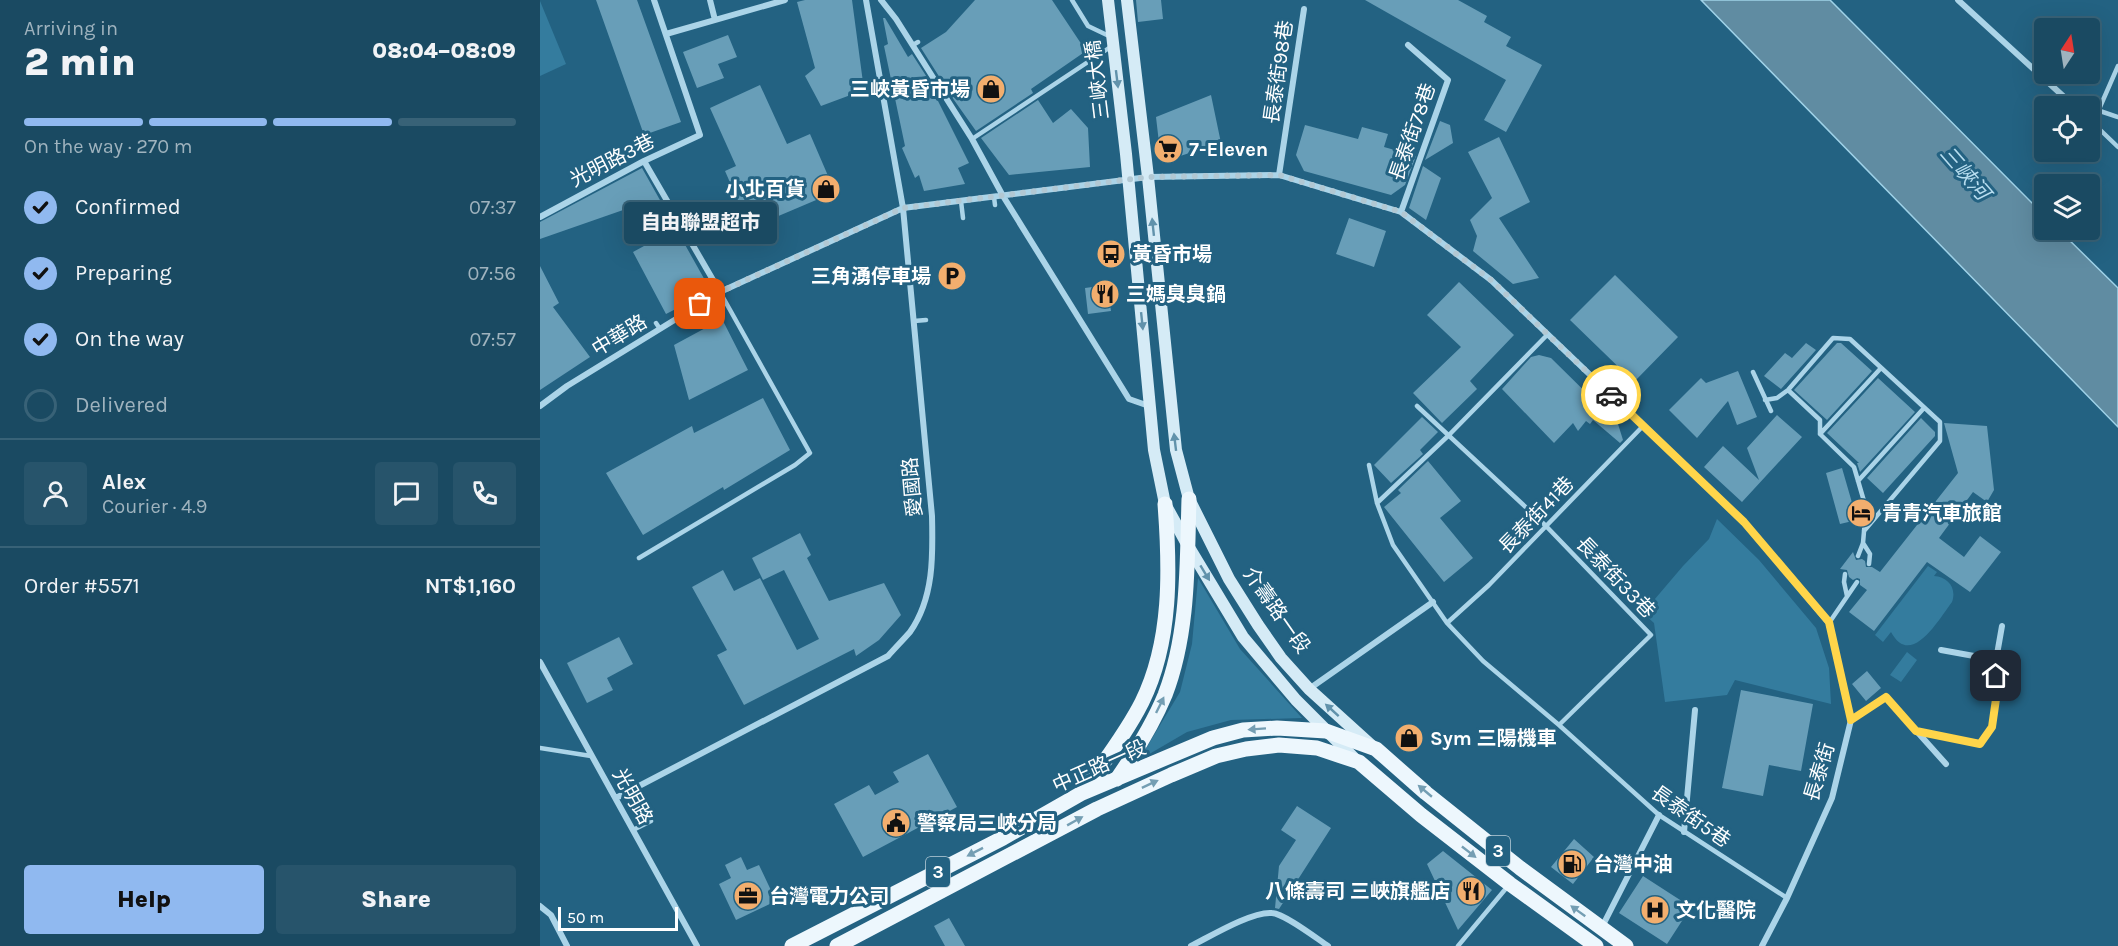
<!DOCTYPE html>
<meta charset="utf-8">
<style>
body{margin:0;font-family:Karla,"Noto Sans TC",sans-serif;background:#27546b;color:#f1f3f6;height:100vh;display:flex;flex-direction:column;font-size:22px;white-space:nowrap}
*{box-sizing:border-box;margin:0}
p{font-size:20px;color:#9fb3be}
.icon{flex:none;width:33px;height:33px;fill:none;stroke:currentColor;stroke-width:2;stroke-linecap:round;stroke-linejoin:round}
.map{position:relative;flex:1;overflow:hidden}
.side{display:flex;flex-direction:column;background:#1a4a62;width:540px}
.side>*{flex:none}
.needle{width:39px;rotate:12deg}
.controls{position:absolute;left:1494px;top:18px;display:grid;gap:12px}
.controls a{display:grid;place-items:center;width:66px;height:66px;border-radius:6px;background:#1a4a62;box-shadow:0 6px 24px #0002,0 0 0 2px #386277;font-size:30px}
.scale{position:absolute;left:18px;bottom:15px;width:120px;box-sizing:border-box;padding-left:6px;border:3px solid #fff;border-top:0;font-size:16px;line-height:21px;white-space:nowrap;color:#fff;-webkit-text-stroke:4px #236282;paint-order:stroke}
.pin{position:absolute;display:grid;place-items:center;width:51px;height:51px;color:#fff;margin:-26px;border-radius:12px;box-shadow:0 3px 9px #0006}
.courier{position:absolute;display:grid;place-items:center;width:60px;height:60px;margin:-30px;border:4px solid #ffd54a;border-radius:50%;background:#fff;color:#222;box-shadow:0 2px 8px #0007}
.bubble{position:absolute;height:42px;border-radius:6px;background:#1a4a62;box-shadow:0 6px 24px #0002,0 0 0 2px #386277;font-size:20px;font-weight:800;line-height:42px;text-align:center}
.overview em{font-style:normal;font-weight:800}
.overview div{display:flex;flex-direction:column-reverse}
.overview{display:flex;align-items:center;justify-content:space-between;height:102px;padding:0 24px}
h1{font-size:39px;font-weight:800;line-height:45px}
.bar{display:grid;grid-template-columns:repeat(4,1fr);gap:9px 6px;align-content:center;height:72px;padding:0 24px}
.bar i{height:8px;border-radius:4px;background:#386277}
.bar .active{background:#90b9f0}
.bar p{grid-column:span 4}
.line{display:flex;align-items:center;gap:15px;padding:0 24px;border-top:2px solid #386277}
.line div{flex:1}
.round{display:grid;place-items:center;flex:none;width:63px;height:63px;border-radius:6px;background:#27546b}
ol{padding:0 24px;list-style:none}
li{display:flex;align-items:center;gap:18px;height:66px}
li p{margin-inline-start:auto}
li .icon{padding:6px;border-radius:50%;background:#90b9f0;color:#111;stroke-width:4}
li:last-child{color:#9fb3be}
li i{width:33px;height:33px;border:3px solid #386277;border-radius:50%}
.action{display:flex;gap:12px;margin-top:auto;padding:12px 24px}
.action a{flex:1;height:69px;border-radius:6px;background:#90b9f0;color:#111;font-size:24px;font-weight:800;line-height:69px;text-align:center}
.action a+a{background:#27546b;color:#f1f3f6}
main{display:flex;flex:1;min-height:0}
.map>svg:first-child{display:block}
.green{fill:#347c9e}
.water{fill:#608ca2;stroke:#9fd2e8;stroke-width:1.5}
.building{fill:#689eb8}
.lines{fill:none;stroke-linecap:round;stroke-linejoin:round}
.lane{stroke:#abd4e8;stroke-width:4.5}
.street{stroke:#abd4e8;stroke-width:6}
.secondary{stroke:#d5ebf6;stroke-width:12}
.primary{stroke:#edf7fd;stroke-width:15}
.oneway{fill:#6192ab}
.oneway2{fill:#749eb3}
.done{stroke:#b2c8d3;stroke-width:6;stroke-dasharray:0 10.8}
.route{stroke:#ffd54a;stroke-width:8}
.labels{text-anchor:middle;stroke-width:6;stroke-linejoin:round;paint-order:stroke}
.shield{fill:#236282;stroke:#bdd0da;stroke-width:1.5}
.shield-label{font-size:18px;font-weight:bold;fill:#fff}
.street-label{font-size:20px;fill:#fff;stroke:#236282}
.poi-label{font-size:20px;font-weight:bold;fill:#fff;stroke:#236282;text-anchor:start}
.water-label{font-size:21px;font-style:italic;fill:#b7ddef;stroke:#236282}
</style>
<main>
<section class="side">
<div class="overview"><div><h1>2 min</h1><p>Arriving in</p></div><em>08:04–08:09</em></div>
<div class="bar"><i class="active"></i><i class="active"></i><i class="active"></i><i></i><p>On the way · 270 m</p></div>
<ol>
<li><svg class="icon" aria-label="check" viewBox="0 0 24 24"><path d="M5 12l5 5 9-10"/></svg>Confirmed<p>07:37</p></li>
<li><svg class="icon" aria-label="check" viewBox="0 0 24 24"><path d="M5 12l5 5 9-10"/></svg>Preparing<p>07:56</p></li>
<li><svg class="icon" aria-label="check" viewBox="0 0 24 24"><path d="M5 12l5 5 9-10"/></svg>On the way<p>07:57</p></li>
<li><i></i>Delivered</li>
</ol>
<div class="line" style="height:108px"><a class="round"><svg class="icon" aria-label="person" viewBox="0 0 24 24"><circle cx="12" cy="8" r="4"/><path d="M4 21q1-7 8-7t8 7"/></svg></a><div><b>Alex</b><p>Courier · 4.9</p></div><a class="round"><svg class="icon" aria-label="chat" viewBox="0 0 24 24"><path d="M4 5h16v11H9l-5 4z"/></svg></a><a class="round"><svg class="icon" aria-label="phone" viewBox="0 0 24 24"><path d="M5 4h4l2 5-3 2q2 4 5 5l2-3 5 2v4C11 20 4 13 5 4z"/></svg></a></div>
<div class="line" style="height:78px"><div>Order #5571</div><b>NT$1,160</b></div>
<div class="action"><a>Help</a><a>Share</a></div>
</section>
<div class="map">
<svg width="1578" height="946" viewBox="0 0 1578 946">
<rect width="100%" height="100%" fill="#236282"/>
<path class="green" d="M0 1 26 64 0 76Z
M1177 519 1219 560 1276 628 1289 668 1291 704 1195 680 1187 695 1125 702 1114 623 1103 613 1143 566 1169 539Z
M1388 566 1397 572 1394 576C1408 577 1417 588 1412 602 1399 619 1371 669 1351 632L1343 642 1335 635Z
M658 578 700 649 762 718 691 720 647 732 599 760 640 692 652 644Z
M1367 652 1377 660 1361 682 1350 675Z"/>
<path class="water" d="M1161 0H1290L1504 215V230H1519L1578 288V427Z"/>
<path class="building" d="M56 0H97L141 122 104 135Z
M265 0H312L324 90 281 106 265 76 275 68 257 2Z
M435 0H512L546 51 491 89 493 93 436 131 414 100 381 48 406 32Z
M596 0H621L623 19 598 22Z
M825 0H918L947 16 944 22 971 37 966 46 1002 65 966 132 944 120 966 80Z
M343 18H345L368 57 372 54 390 82 389 83 429 163 418 168 425 184 384 191 379 175 375 178 362 148 365 146 344 46 348 44Z
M188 35 197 57 178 64 184 78 157 88 143 52Z
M220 85 247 144 270 134 295 192 210 228 185 171 196 166 170 108Z
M671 95 681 143 637 157 626 153 619 143 616 117Z
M498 100 513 123 531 109 548 128 550 167 469 175 441 138Z
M900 121 910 125 913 143 885 160Z
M765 125 818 139 822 127 848 134 844 147 876 156 865 185 851 195 764 171 756 155Z
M959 137 990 202 959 218 999 278 973 284 933 251 937 236 930 220 952 198 928 152Z
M883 166 901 178 886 220 869 208Z
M102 168 171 291 126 314 93 252 104 246 86 209 0 239V222Z
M809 218 846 231 834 267 796 254Z
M0 266 19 303 13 307 50 357 0 390Z
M1075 275 1138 337 1094 382 1030 320Z
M919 282 974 335 930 381 937 389 902 423 873 393 921 347 887 315Z
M567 285 571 311 548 314 545 288Z
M182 319 208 370 149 400 134 345Z
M1266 343 1276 350 1241 389 1224 376 1245 353 1252 358Z
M1297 343H1301L1332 371 1287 420 1254 390Z
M999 355 1011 358 1078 424 1083 440 1080 443 1053 420 1050 424 1046 421 1038 431 1033 423 1014 443 962 389 991 357Z
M1198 371 1217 417 1197 425 1188 401 1157 438 1129 410 1161 378 1166 383Z
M1338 378 1375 412 1320 472 1317 463H1319L1287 433Z
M223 398 250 450 184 490 183 487 103 535 66 473 152 426 154 433Z
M1237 415 1262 437 1202 502 1164 467 1183 446 1219 480 1207 448Z
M882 417 898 432 880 450 883 454 851 483 834 465Z
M1381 418 1395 432V436L1343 493 1327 478Z
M1404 423 1447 426 1454 490 1447 502 1433 492 1399 538 1424 557 1440 536 1461 552 1430 592 1387 562 1334 631 1309 612 1327 590 1320 585V579L1317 578 1313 580 1309 577 1307 570 1300 569 1313 552 1316 560 1322 559 1325 561 1326 567H1332L1340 572 1418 473Z
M888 461 921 501 900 518 933 558 904 582 844 507 861 493 858 490Z
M1302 468 1317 520 1300 524 1286 473Z
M260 533 271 555 267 558 289 601 344 583 361 615 339 640 316 656 314 649 204 705 177 655 187 650 152 587 183 570 194 591 220 578 257 650 279 639 244 570 223 580 212 558Z
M79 637 93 664 67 678 73 690 47 703 27 663Z
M1327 671 1341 688 1326 701 1312 684Z
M1201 690 1273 704 1261 771 1229 765 1223 796 1182 788Z
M388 754 417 807 323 857 294 804 329 785 335 795 359 782 353 772Z
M757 806 791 828 739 909 735 908 739 866 756 840 741 830Z
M1034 839 1054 857 1033 884 1011 867Z
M903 851 952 890 918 930 887 864Z
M201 857 207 870 219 865 236 901 196 920 179 884 191 878 185 865Z
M1103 876 1151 907 1127 944 1079 913Z
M409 918 425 946H405L394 926Z"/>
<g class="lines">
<path class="lane" d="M532 0 548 26 569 36
M373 45 378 42
M1578 66 1553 123 1578 147
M1560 111 1578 117
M432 139 572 46
M454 197 455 205
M421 201 423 218
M374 321 386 320
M116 323 120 329
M1213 372 1231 411
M1248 390 1280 420V434L1314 467 1326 508 1323 543 1318 556
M1225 400 1237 398 1248 390 1293 338 1310 339 1400 422V441L1324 531
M877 406 1006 526 1111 635 1019 725
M1280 434 1341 368
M829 465 837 503 853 545 907 623 943 661 1019 725 1119 815 1247 898
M1318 481 1384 408
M837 503 909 435 1008 334
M1323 543 1330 554 1329 564
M99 558 255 465 270 453 180 292
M1305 574 1304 582 1307 596
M907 623 949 585 1103 426
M1289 623 1317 582
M0 748 51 756
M93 830 111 821
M918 946 968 886"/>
<path class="street" d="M170 0 175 20
M341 0 356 19 432 139 463 196 589 399 609 406
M1418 0 1534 106
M126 34 245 0
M1550 120 1553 123
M104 161 180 292
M739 175 764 9
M861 212 908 80 868 45
M0 217 104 161 160 135 114 0
M0 406 27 386 180 292 363 208 608 177 739 175 861 212 951 280 1204 522 1289 623 1311 720 1292 798 1247 898 1222 946
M1401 650 1456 660
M0 662 157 946
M769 689 893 602
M1311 720 1346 697 1406 764
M1376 731 1440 744 1452 727 1457 692 1456 660 1462 626
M76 798 348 656C355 648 363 640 370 632 394 598 393 555 392 516L363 208 326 0
M1144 832 1155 710
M0 906 11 915 27 946
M1062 927 1119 815
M651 946C669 937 712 911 732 913 745 914 776 938 788 946"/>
<path class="secondary" d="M568 0 586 154 614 450 625 504 647 544 703 637 756 700 815 759
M587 0 608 177 636 450 649 499 689 579 718 625 741 658 769 689 832 746"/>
<path class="primary" d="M577 779C595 753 613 724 625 695 649 633 647 564 649 499
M542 793C562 764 586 734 602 702 632 641 630 569 625 504
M252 946 463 838 542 793 673 738 703 730 737 728 786 731 836 749 886 793 980 868 1086 946
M297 946 557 809 631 775 676 756 706 749 739 745 777 748 819 762 881 815 970 884 1056 946"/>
</g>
<defs><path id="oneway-solid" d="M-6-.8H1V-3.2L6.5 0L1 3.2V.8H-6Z" transform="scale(1.5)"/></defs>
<g class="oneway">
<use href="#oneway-solid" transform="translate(577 79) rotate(83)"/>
<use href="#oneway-solid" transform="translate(613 227) rotate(-96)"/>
<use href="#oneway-solid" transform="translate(602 321) rotate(84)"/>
<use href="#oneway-solid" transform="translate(635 442) rotate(-97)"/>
<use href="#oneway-solid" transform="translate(665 573) rotate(59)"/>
<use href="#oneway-solid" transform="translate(792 710) rotate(-138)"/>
</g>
<g class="oneway2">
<use href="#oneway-solid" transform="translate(620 705) rotate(-64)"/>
<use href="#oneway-solid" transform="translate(717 729) rotate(176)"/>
<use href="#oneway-solid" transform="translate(610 784) rotate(-25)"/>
<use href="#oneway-solid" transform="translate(885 791) rotate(-140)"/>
<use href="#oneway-solid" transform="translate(535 821) rotate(-29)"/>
<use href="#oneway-solid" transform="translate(435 852) rotate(153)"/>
<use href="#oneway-solid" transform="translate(929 852) rotate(38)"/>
<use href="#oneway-solid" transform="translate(1038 911) rotate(-144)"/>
</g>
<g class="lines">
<path class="done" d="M160 304 180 292 363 208 608 177 739 175 861 212 951 280 1071 395"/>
<path class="route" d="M1071 395 1204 522 1289 622 1311 720 1346 697 1376 731 1440 744 1452 727 1457 692 1456 676"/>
</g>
<defs>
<g id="shop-disc" transform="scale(1.5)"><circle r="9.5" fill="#f2ae6e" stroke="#236282"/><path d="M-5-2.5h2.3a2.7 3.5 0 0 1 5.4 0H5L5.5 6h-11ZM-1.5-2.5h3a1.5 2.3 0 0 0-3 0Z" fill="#111"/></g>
<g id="supermarket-disc" transform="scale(1.5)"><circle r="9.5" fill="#f2ae6e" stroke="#236282"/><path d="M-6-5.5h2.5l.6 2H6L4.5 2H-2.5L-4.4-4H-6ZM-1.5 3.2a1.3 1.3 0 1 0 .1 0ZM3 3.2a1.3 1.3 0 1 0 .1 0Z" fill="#111"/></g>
<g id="bus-disc" transform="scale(1.5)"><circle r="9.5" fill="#f2ae6e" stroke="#236282"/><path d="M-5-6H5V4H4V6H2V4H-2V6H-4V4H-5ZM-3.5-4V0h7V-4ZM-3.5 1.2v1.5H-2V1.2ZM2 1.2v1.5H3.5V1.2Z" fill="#111"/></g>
<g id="parking-disc" transform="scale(1.5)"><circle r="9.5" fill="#f2ae6e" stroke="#236282"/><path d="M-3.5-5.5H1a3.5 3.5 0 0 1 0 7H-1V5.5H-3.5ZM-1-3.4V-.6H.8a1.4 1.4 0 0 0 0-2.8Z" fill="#111"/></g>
<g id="restaurant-disc" transform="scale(1.5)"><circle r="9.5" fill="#f2ae6e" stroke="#236282"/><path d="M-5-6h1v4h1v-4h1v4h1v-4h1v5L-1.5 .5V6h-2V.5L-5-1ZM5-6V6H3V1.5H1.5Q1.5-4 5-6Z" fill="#111"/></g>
<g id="hotel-disc" transform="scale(1.5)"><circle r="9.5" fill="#f2ae6e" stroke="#236282"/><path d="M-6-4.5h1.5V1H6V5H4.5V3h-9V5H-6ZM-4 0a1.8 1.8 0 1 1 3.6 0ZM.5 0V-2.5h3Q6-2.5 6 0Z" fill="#111"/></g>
<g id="civic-disc" transform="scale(1.5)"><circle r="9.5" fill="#f2ae6e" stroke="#236282"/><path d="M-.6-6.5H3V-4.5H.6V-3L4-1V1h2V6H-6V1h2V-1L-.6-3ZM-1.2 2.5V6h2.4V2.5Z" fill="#111"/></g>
<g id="fuel-disc" transform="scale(1.5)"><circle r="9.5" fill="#f2ae6e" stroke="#236282"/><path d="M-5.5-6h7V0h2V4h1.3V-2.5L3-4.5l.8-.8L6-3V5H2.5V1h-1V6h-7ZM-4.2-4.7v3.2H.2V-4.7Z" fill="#111"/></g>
<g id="office-disc" transform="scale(1.5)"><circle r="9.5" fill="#f2ae6e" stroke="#236282"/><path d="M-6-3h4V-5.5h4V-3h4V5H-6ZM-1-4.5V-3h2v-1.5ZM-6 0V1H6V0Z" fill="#111"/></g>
<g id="hospital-disc" transform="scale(1.5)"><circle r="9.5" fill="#f2ae6e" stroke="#236282"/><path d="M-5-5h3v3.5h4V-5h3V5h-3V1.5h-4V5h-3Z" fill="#111"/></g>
</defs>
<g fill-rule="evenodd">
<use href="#shop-disc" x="451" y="89"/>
<use href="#supermarket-disc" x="628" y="149"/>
<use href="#shop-disc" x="286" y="189"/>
<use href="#bus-disc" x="571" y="254"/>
<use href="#parking-disc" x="412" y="276"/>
<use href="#restaurant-disc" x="565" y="294"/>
<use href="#hotel-disc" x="1321" y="513"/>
<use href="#shop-disc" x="869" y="738"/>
<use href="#civic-disc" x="356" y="823"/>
<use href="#fuel-disc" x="1032" y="864"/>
<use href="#restaurant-disc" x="931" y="891"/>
<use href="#office-disc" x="208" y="896"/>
<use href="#hospital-disc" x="1115" y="910"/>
</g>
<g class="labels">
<g class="shield">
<rect x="946" y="836" width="24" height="30" rx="4.5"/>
<rect x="386" y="857" width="24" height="30" rx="4.5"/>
</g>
<g class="shield-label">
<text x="958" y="857">3</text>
<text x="398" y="878">3</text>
</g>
<g class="street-label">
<text transform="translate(738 72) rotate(-82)" y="7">長泰街98巷</text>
<text transform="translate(557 80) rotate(-97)" y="7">三峽大橋</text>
<text transform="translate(872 132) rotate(-71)" y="7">長泰街78巷</text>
<text transform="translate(72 160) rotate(-27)" y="7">光明路3巷</text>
<text transform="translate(79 335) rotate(-31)" y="7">中華路</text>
<text transform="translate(372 487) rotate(-95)" y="7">愛國路</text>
<text transform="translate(996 515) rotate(-46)" y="7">長泰街41巷</text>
<text transform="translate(1076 577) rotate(46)" y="7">長泰街33巷</text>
<text transform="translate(737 610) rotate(55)" y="7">介壽路一段</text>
<text transform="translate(559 766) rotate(-24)" y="7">中正路一段</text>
<text transform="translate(1279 772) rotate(-73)" y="7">長泰街</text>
<text transform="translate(93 796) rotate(61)" y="7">光明路</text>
<text transform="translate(1151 816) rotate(35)" y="7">長泰街5巷</text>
</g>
<g class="poi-label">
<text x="430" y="96" text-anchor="end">三峽黃昏市場</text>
<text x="649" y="156">7-Eleven</text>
<text x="265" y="196" text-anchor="end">小北百貨</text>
<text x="592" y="261">黃昏市場</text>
<text x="391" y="283" text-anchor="end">三角湧停車場</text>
<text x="586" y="301">三媽臭臭鍋</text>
<text x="1342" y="520">青青汽車旅館</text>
<text x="890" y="745">Sym 三陽機車</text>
<text x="377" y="830">警察局三峽分局</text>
<text x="1053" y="871">台灣中油</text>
<text x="910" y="898" text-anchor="end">八條壽司 三峽旗艦店</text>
<text x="229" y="903">台灣電力公司</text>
<text x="1136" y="917">文化醫院</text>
</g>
<g class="water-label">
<text transform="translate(1425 173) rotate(49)" y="7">三峽河</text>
</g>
</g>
</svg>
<div class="controls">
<a><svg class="needle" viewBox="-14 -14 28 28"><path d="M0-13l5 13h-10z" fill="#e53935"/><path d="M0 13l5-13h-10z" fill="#9fb3be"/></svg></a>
<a><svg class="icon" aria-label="locate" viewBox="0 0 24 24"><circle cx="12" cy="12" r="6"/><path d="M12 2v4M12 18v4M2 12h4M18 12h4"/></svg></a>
<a><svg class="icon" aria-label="layers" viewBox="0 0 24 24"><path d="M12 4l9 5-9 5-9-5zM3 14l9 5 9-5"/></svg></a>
</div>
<div class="scale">50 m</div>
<div class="pin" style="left:160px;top:304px;background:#ea580c"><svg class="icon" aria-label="bag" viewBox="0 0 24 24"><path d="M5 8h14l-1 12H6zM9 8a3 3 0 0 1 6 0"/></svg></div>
<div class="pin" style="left:1456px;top:676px;background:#1f2937"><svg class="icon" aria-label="home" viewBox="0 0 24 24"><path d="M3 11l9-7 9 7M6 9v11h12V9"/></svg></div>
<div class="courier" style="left:1071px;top:395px"><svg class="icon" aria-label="car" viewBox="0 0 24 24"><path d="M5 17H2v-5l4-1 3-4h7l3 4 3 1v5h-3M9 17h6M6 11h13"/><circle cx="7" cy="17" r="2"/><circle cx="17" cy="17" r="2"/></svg></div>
<div class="bubble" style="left:84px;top:202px;width:153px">自由聯盟超市</div>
</div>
</main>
